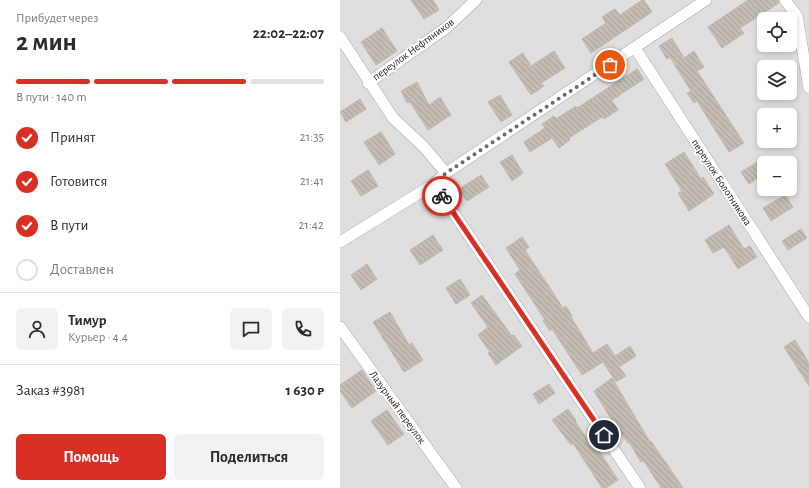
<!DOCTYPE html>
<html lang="ru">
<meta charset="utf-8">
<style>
body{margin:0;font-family:"Alegreya Sans",sans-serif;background:#f2f2f3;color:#2b2b33;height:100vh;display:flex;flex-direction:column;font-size:15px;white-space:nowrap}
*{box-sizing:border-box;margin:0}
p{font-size:13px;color:#7c7c81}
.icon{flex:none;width:22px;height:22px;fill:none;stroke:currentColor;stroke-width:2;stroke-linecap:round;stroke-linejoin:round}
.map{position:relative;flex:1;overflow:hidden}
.panel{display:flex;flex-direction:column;background:#fff;width:340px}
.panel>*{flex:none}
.fabs{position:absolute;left:417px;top:12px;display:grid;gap:8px}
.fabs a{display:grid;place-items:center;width:40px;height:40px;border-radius:6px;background:#fff;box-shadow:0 2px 6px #0003;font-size:20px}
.pin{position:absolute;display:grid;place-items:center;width:34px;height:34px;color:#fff;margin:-17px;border:2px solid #fff;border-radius:50%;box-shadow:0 1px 4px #0007}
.courier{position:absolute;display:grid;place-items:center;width:40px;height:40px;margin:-20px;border:3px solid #d93025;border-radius:50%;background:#fff;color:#222;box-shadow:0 1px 5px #0007}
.summary em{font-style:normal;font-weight:700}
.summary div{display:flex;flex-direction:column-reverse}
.summary{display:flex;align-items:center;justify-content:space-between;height:68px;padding:0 16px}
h1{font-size:26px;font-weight:700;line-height:30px}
.bar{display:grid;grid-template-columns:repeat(4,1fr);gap:6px 4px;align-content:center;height:48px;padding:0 16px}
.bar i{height:5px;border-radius:3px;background:#e1e1e2}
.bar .active{background:#d93025}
.bar p{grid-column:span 4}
.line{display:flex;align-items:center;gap:10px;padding:0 16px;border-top:1px solid #e1e1e2}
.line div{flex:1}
.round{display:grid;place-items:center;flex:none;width:42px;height:42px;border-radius:6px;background:#f2f2f3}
ol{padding:0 16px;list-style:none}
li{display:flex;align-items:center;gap:12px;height:44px}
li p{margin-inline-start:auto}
li .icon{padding:4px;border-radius:50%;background:#d93025;color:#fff;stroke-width:4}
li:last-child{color:#7c7c81}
li i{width:22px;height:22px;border:2px solid #e1e1e2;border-radius:50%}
.action{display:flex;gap:8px;margin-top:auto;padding:8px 16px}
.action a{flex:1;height:46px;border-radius:6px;background:#d93025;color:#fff;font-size:16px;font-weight:700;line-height:46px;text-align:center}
.action a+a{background:#f2f2f3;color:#2b2b33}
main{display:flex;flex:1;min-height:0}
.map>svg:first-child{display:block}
.residential{fill:#e0dfdf;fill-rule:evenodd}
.building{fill:url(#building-back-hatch);stroke:#c4b7aa}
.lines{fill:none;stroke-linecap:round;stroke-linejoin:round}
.street-casing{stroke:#a9a9a9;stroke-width:12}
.street{stroke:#fff;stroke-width:11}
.done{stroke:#6b6a67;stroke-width:4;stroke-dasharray:0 7.2}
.route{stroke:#d93025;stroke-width:5}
.labels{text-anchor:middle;stroke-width:3.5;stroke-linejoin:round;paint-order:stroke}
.street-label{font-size:11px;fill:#222;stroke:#fff}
</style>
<main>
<section class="panel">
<div class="summary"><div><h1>2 мин</h1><p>Прибудет через</p></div><em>22:02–22:07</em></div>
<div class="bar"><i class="active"></i><i class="active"></i><i class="active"></i><i></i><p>В пути · 140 m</p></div>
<ol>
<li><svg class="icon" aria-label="check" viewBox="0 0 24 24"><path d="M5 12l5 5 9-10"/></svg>Принят<p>21:35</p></li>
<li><svg class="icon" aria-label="check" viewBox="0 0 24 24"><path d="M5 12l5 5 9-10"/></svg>Готовится<p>21:41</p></li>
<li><svg class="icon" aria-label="check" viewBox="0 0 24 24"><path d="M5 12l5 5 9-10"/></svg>В пути<p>21:42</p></li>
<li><i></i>Доставлен</li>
</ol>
<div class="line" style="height:72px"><a class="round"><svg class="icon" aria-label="person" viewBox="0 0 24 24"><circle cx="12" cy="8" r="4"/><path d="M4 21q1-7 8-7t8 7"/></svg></a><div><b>Тимур</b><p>Курьер · 4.4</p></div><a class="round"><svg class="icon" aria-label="chat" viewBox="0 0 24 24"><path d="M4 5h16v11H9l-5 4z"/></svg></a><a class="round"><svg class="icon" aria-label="phone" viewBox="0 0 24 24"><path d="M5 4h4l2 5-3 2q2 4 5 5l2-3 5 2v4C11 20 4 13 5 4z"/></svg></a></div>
<div class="line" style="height:52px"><div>Заказ #3981</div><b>1 630 ₽</b></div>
<div class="action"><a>Помощь</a><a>Поделиться</a></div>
</section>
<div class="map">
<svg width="469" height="488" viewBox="0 0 469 488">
<defs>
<pattern id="building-back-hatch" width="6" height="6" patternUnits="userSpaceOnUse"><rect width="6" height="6" fill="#c3bcb4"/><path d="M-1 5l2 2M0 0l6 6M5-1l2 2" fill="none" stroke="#a7a19a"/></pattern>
</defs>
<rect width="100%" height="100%" fill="#f2efe8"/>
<path class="residential" d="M0 0H469V488H0ZM424 19H450V45H424ZM424 67H450V93H424ZM424 115H450V141H424ZM424 163H450V189H424Z"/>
<path class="building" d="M71 0H93L99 10 84 19Z
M302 0H304L312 12 251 53 242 39 266 23 262 17 275 9 280 15Z
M408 0H438L439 3 400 28 404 33 382 48 368 27Z
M42 28 57 51 36 65 21 42Z
M332 38 344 58 354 51 364 67 357 71 404 143 389 152 357 101 354 103 347 93 351 91 330 57 327 59 319 46Z
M214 51 225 68 201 83 204 86 191 95 169 62 183 53 191 66Z
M297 69 304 79 272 100 278 110 264 119 262 117 229 138 230 140 219 148 212 138 190 152 184 142 205 128 202 124 214 116 216 119 236 106 237 108Z
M77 82 89 105 100 97 111 115 88 130 70 102 67 103 61 91Z
M160 95 172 115 161 122 148 102Z
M20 99 26 109 6 122 0 112Z
M41 132 55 154 39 165 24 142Z
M344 152 361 179 363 177 374 194 349 211 338 193 342 191 325 164Z
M172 155 183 173 172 181 160 162Z
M419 161 424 169V173L409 184 401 172Z
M28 170 38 186 21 196 11 181Z
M141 175 149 187 127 201 119 189Z
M445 195 453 207 431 221 423 208Z
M389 225 404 249 410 246 417 257 398 269 384 247 373 253 365 240Z
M461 229 467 238 448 250 442 241Z
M93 235 103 250 80 265 70 250Z
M182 237 189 247 185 250 223 308 226 306 232 316 231 317 253 353 267 344 275 356 290 346 296 356 279 367 286 376 276 382 263 362 242 375 212 329 210 331 203 321 205 320 175 274 180 270 166 248Z
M27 264 37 279 21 290 11 275Z
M120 279 130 295 116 304 106 288Z
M142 295 172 336 174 335 182 346 156 365 148 353 150 352 138 335 148 327 131 303Z
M50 312 69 345 72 343 83 360 64 372 33 322Z
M455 340 469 363V386L444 347Z
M22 370 36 391 12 408 0 391V385Z
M272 378 310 442 311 441 325 462V461L343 488H321L304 461 301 462 289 442 288 443 273 422 254 391Z
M209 384 215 393 199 404 193 394Z
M228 409 236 420 235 421 251 445 254 443 278 480 266 488H262L233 443 231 445 212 420Z
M47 410 64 434 48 445 31 421Z"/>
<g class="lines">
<g class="street-casing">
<path id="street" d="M445 0 457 16 469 88
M0 37 53 118 84 147 106 173
M295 48 469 317
M28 83 106 28 136 0
M94 184 300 488
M0 242 94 184 106 173 366 0
M0 327 116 488"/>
</g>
<use href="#street" class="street"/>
</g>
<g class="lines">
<path class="done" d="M102 196 94 184 106 173 270 65"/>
<path class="route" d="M102 196 264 435"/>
</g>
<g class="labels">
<g class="street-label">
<text transform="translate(73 49) rotate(-36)" y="4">переулок Нефтяников</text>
<text transform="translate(382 182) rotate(57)" y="4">переулок Болотникова</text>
<text transform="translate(58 407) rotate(54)" y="4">Лазурный переулок</text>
</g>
</g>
</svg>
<div class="fabs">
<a><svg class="icon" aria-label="locate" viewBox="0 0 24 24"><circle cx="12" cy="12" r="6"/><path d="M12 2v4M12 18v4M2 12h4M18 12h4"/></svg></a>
<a><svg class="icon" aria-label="layers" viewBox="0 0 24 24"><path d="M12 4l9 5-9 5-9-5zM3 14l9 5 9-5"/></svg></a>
<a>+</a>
<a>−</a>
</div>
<div class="pin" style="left:270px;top:65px;background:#ea580c"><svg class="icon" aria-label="bag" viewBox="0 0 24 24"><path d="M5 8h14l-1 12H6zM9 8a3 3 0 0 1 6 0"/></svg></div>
<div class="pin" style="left:264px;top:435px;background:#1f2937"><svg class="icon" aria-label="home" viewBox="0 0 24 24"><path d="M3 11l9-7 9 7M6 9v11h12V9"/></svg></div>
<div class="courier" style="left:102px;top:196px"><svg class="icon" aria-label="bike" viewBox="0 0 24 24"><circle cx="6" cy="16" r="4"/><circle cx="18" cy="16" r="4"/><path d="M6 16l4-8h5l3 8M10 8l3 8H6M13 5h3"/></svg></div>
</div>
</main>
